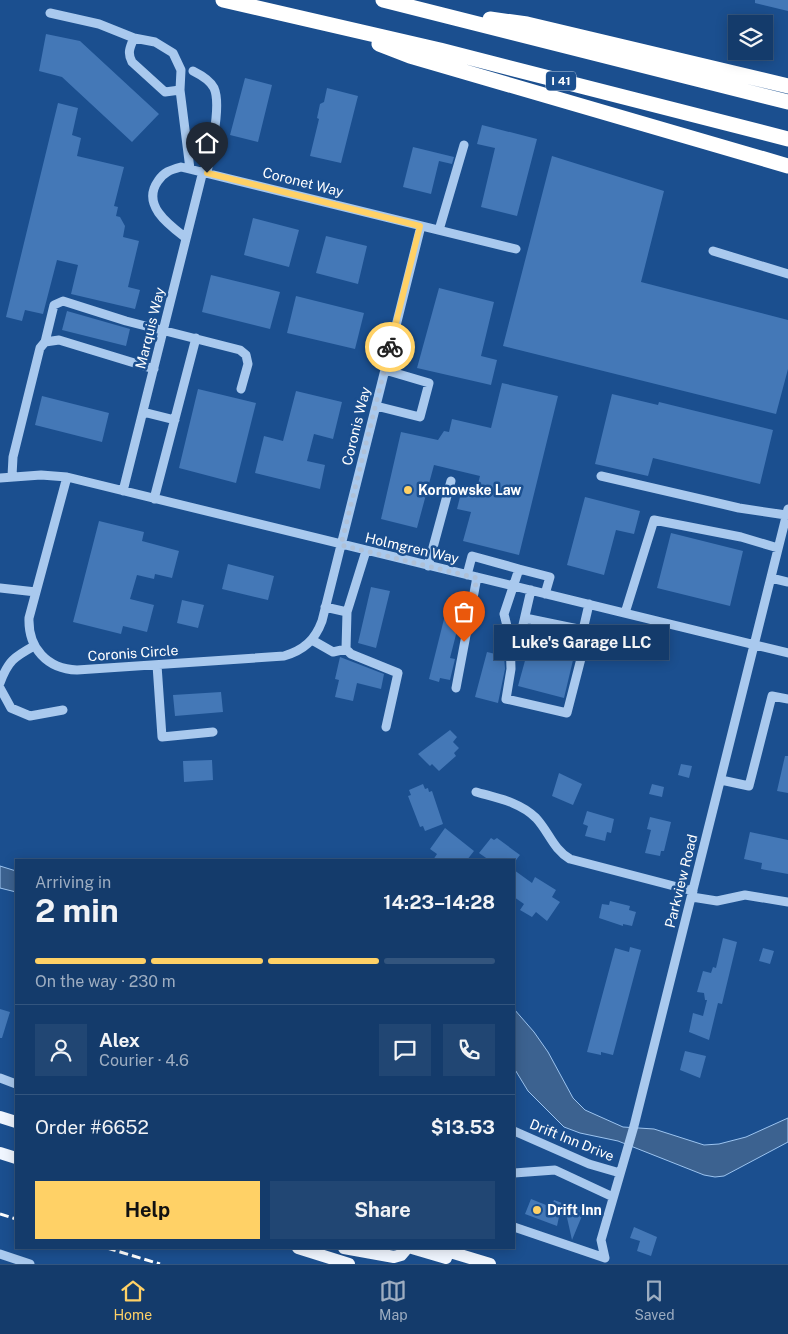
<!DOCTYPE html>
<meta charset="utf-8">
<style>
body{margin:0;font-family:"Public Sans",sans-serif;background:#214673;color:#f1f3f6;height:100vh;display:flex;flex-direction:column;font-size:19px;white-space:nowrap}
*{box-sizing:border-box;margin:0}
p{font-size:16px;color:#9dadc1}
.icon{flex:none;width:28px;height:28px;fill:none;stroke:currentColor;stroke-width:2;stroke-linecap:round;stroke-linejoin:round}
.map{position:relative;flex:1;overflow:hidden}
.panel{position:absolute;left:15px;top:859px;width:500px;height:390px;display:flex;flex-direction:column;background:#143b6b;border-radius:0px;box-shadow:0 2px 12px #0003,0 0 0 1px #33557e}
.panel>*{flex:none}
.fabs{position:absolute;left:728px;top:15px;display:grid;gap:10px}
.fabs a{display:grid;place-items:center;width:45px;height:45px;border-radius:0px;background:#143b6b;box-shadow:0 2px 12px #0003,0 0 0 1px #33557e;font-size:25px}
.pin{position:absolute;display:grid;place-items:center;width:42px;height:42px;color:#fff;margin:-51px -21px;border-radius:50% 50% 50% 0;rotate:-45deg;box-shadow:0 0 5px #0007}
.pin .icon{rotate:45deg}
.courier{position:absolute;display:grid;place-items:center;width:50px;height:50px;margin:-25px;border:4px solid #ffd166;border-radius:50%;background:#fff;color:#222;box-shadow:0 1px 6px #0007}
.bubble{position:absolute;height:35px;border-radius:0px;background:#143b6b;box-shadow:0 2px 12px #0003,0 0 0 1px #33557e;font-size:16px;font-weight:700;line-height:35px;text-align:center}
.headline em{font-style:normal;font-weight:700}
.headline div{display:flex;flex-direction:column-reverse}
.headline{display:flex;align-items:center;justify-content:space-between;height:85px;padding:0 20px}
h1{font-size:32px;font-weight:700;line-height:38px}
.bar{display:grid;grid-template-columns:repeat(4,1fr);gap:8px 5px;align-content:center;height:60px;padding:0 20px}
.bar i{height:6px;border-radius:4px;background:#33557e}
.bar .on{background:#ffd166}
.bar p{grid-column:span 4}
.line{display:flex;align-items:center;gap:12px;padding:0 20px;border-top:1px solid #33557e}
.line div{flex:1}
.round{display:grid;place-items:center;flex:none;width:52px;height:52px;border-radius:0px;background:#214673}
.cta{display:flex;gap:10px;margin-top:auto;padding:10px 20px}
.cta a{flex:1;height:58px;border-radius:0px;background:#ffd166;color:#111;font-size:20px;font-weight:700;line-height:58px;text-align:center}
.cta a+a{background:#214673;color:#f1f3f6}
.menu{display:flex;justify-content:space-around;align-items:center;height:70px;border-top:1px solid #33557e;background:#143b6b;font-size:14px;color:#9dadc1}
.menu a{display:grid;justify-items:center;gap:2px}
.menu .on{color:#ffd166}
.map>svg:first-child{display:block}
.water{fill:#3c6290;stroke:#9cc4f0}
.building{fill:#4478b7}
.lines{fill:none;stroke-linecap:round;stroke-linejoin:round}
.minor{stroke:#a9c9ee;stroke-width:9}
.major{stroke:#f0f6ff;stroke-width:12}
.highway{stroke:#fff;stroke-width:15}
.rail{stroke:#fff;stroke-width:3;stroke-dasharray:9 4;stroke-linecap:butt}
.done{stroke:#afc1d8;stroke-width:5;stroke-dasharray:0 9}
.route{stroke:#ffd166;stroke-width:6}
.poi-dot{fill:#ffd166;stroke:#1b4f8f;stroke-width:2}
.labels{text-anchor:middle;stroke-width:5;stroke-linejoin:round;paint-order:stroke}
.shield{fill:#1b4f8f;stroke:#bbcadd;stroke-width:1}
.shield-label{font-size:12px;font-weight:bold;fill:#fff}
.street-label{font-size:14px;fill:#fff;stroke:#1b4f8f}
.poi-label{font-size:14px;font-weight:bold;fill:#fff;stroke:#1b4f8f;text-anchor:start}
</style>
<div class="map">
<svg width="788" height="1264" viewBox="0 0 788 1264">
<rect width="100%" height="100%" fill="#1b4f8f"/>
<path class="water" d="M0 866 16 871V892L0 888Z
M514 1009 534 1032 548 1052 573 1098 585 1110 623 1127 654 1129 704 1145 719 1144 746 1137 788 1118V1142L724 1176 715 1177 704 1175 618 1141 580 1133 564 1127 528 1091 514 1068Z"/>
<path class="building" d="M755 0H788V11L755 3Z
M46 34 80 41 159 114 132 142 62 77 39 71Z
M245 78 272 85 258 142 230 135Z
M327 88 358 96 341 163 310 156 319 119 317 118 320 104 324 102Z
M58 103 78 108 72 135 81 138 77 156 124 167 114 206 118 207 116 216 120 217 125 226 123 237 139 241 128 287 140 290 135 309 71 294 78 265 57 260 43 314 25 310 22 321 6 317Z
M482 125 537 139 517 216 481 207 495 148 477 144Z
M413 147 454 157 452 164 439 161 431 194 403 187Z
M552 156 664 191 641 282 788 320V369L776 414 503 346Z
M253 218 299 230 289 267 244 255Z
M326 236 367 246 358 284 316 273Z
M211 275 280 292 270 329 202 312Z
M439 288 494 302 481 356 497 360 491 385 417 368Z
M296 296 364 313 355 349 287 333Z
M67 311 130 329 126 346 62 330Z
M502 383 558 396 519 555 463 541 471 512 457 509 462 489 476 492 480 476 434 465 417 528 381 519 401 432 438 440 444 431 449 432 452 419 491 428Z
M198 389 256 403 236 483 179 468Z
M296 391 342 402 333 439 314 434 307 461 325 465 320 489 255 473 264 436 283 441Z
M612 394 658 405 659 402 773 430 760 484 653 458 648 476 595 464Z
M42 396 109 413 102 442 35 425Z
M585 497 640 511 634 534 616 530 604 575 567 565Z
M99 521 144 532 142 541 179 551 172 578 155 574 154 579 137 575 130 599 154 605 147 632 123 626 121 634 73 622Z
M671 533 743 551 730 606 657 588Z
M228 564 274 576 268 600 222 589Z
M371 587 390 591 376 648 358 643Z
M182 600 204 605 198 628 177 623Z
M447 607 462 611 450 658 455 659 450 680 440 678 439 682 429 679Z
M534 628 578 639 564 698 518 686Z
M487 652 504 656 505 669 498 703 475 697Z
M340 657 384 674 381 689 357 683 353 701 335 697 339 680 335 679Z
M221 692 223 712 175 716 173 695Z
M450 730 457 737 453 742 459 748 454 753 456 756 439 771 432 764 430 766 418 754Z
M785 756H788V793L777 791Z
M212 760 213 780 184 782 183 761Z
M681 764 692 766 689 778 678 775Z
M559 773 582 784 573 805 552 796Z
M423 784 425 789 428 788 429 792 432 791 443 824 425 831 423 826 420 827 408 796 411 795 409 790Z
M652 784 664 787 662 797 649 794Z
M587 811 614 819 611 833 607 832 605 841 585 836 588 826 583 824Z
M650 817 671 822 664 851H661L660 856 645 853 651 830 647 829Z
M445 828 474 851 467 860H433L437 854 430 849Z
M750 832 788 840V874L761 869 762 863 744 859Z
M491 838 494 840 497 838 520 855 516 860H489L479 853Z
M514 870 532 883 535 877 556 890 552 897 560 902 547 921 536 912 532 917 520 910 524 904 514 897Z
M610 901 630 906 629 910 636 912 632 926 623 924V926L599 918 602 904 609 905Z
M723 938 737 942 722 1004 718 1003 709 1040 689 1032 693 1013 703 1016 707 1000H705L704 993 697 992 703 971 711 973 713 967 716 968Z
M630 947 641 950 613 1055 601 1052V1055L587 1052 615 948 629 952Z
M763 948 774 951 770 964 759 961Z
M0 1009 10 1012 2 1038H0Z
M685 1051 706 1056 700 1078 680 1070Z
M531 1199 551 1207 554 1200 562 1203 557 1226 525 1214Z
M564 1204 584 1211 572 1240Z
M634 1227 657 1237 651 1256 637 1251 640 1241 630 1238Z"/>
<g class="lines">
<path class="minor" d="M50 13 99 24 134 38 155 42 173 53 181 70 180 90 190 169
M134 38C130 47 127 53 132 62L165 92 180 90
M193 71C201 75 210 80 214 88 222 106 210 152 207 173
M439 230 464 145
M186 238C169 225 141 205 158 181 164 172 170 170 181 167L516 249
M713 251 788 274
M45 342 54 305 63 301 126 321 240 350 246 355 248 364 241 389
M376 406 420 417 429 383 385 370
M143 412 175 420
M12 476 13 457 40 348 45 342 59 340 154 369
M601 476 739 508 786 515
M67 477 29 618C28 648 47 669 77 670L284 656C304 650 315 640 322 621L421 226
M0 478 41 475 67 477 788 653
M123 491 203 171
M154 499 196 338
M366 551 347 612 346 649 351 654 398 673 386 727
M428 566 451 481
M519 569 550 577 545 594
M467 575 472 556 519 569 504 614 510 638 522 629 531 590
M771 578 788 582
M0 588 36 592
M325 607 347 612
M625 613 654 520 741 537 778 548
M525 618 583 630 589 604
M510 638 511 669 506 699 567 713 585 643 583 630
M312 640 333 652 346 649
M157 665 162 737 213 732
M0 683C8 661 14 657 34 646
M0 688 11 708 30 716 63 710
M456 688 477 577
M721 780 749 786 772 696 788 699
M476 792C497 798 520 802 536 818 549 832 553 849 570 859L693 891
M692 897 717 901 745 895 788 902
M0 1078 16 1084
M514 1131 589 1164 620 1173
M514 1173 555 1170 613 1197
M514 1227 605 1258
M0 1254 30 1264
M605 1258 601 1240 634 1126 788 509"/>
<path class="major" d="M0 1117 16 1122
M0 1153 16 1158
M298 1248 349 1264
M344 1248 394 1257 401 1255 407 1248
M412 1248 446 1258
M437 1248 490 1264"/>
<path class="highway" d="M223 0 440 50 788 139
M383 0 788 102
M490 19 527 24 788 86
M379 44 410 56 788 166"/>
<path class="rail" d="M0 1214 16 1219
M107 1248 160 1264"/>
</g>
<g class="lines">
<path class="done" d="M390 347 341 545 477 578 464 642"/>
<path class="route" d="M207 173 420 226 390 347"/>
</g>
<g class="poi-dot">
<circle cx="408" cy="490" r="5"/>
<circle cx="537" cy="1210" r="5"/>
</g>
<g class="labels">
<rect class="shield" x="546" y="71.5" width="30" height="19" rx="4"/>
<g class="shield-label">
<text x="561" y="85">I 41</text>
</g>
<g class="street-label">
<text transform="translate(303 182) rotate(14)" y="5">Coronet Way</text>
<text transform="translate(150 328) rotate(-76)" y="5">Marquis Way</text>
<text transform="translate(356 426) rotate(-76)" y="5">Coronis Way</text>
<text transform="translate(412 548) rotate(13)" y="5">Holmgren Way</text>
<text transform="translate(133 653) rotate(-4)" y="5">Coronis Circle</text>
<text transform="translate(681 881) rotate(-76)" y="5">Parkview Road</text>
<text transform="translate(572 1140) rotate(22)" y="5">Drift Inn Drive</text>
</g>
<g class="poi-label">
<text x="418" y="495">Kornowske Law</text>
<text x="547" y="1215">Drift Inn</text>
</g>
</g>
</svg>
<div class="fabs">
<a><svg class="icon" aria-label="layers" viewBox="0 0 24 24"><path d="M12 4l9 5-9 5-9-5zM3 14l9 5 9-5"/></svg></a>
</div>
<div class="pin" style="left:464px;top:642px;background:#ea580c"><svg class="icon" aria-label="bag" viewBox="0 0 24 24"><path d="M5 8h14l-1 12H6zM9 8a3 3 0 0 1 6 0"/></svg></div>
<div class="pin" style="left:207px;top:173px;background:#1f2937"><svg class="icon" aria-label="home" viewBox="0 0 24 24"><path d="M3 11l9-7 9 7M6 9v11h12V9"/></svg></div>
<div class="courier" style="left:390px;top:347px"><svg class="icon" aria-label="bike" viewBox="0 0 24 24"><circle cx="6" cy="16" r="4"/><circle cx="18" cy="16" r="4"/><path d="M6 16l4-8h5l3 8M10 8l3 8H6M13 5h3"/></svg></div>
<div class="bubble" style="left:494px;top:625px;width:175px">Luke's Garage LLC</div>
<section class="panel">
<div class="headline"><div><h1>2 min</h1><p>Arriving in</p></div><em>14:23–14:28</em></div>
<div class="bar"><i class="on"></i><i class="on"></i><i class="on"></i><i></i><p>On the way · 230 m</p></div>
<div class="line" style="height:90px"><a class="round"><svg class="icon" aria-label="person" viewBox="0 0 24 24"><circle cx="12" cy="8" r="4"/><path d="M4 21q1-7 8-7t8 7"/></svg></a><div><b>Alex</b><p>Courier · 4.6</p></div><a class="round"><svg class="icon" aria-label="chat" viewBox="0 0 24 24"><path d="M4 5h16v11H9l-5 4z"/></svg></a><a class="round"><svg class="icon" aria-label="phone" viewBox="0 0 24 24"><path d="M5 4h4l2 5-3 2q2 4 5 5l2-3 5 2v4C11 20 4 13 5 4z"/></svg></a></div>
<div class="line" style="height:65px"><div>Order #6652</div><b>$13.53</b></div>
<div class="cta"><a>Help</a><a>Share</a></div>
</section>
</div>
<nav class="menu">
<a class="on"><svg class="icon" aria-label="home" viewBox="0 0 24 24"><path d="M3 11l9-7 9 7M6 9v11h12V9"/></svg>Home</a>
<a><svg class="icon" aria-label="map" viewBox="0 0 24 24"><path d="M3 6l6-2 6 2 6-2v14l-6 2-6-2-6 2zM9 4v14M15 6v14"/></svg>Map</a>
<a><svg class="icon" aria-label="saved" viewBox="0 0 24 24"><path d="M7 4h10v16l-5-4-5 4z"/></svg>Saved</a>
</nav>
